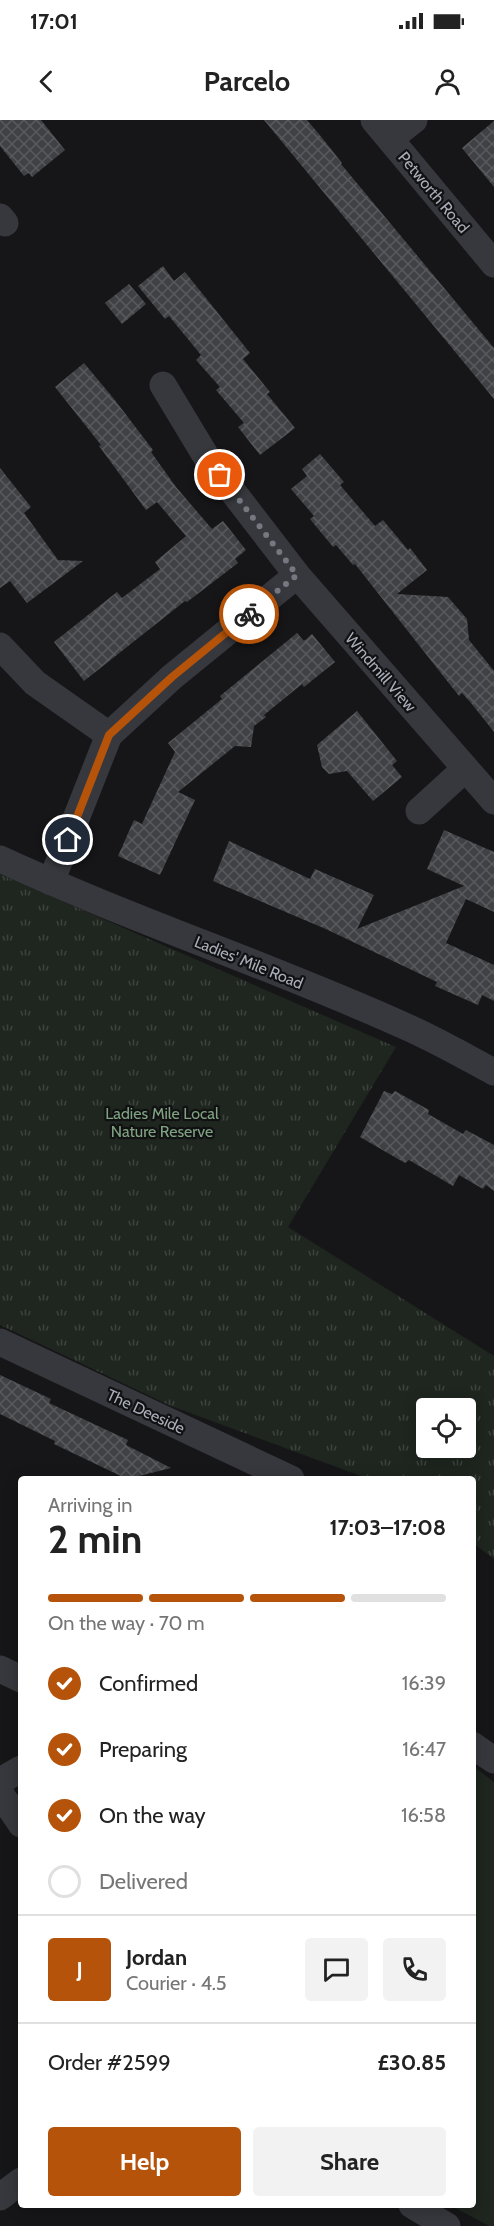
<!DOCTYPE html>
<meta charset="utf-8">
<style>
body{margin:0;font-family:Cabin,sans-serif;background:#f2f2f2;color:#222;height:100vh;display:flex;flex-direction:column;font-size:22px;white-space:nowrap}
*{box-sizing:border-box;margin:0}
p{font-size:20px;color:#767676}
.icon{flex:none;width:33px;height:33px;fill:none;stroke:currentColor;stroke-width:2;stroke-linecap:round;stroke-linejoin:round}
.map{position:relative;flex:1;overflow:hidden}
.drawer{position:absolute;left:18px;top:1356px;width:458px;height:732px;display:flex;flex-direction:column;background:#fff;border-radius:6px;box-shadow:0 3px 15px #0003}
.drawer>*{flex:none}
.controls{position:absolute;left:416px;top:1278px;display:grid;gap:12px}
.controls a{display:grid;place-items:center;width:60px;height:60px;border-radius:6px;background:#fff;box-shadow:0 3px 15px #0003;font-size:30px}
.pin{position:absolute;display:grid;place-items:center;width:51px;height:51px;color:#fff;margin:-26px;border:3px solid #fff;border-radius:50%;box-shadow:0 2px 6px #0007}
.courier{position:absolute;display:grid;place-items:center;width:60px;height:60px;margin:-30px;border:4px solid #b45309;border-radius:50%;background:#fff;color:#222;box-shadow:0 2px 8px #0007}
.overview em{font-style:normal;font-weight:800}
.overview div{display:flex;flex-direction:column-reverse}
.overview{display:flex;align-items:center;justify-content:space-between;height:102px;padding:0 30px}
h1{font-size:39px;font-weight:800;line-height:45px}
.bar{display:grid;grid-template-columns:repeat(4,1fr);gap:9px 6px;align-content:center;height:72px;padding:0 30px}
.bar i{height:8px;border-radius:4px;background:#e0e0e0}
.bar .current{background:#b45309}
.bar p{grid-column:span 4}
.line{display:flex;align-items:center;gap:15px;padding:0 30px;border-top:2px solid #e0e0e0}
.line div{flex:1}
.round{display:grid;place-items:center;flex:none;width:63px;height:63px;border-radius:6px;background:#f2f2f2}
ol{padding:0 30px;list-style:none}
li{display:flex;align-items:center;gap:18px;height:66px}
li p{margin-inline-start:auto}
li .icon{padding:6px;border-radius:50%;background:#b45309;color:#fff;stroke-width:4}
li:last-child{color:#767676}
li i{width:33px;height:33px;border:3px solid #e0e0e0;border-radius:50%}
.button{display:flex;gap:12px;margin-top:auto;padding:12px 30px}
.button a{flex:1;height:69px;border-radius:6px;background:#b45309;color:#fff;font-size:24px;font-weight:800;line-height:69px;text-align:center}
.button a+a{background:#f2f2f2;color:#222}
.status{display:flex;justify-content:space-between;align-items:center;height:42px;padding:0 30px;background:#fff;direction:ltr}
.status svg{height:16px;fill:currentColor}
header{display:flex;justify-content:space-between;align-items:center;height:78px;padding:0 30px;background:#fff;font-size:27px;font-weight:800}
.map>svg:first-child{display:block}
.grass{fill:url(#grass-tufts);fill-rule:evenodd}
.green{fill:#1e261f}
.building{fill:url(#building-cross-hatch)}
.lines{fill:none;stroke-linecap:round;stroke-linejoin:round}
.minor{stroke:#37383d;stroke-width:27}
.done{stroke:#757880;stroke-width:6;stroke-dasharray:0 10.8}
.route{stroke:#b45309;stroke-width:8}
.labels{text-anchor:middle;stroke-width:4.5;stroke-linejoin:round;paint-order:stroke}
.street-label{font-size:16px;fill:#a8adb8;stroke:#111113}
.park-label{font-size:16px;fill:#7fa381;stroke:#111113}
</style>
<div class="status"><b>17:01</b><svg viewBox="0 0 49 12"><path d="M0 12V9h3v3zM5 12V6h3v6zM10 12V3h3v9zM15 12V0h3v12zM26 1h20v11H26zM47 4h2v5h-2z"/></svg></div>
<header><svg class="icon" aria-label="back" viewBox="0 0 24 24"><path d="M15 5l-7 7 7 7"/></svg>Parcelo<svg class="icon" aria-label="person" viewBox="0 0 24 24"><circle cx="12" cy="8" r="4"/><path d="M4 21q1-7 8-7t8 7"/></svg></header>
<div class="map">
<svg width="494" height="2106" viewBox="0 0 494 2106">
<defs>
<pattern id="grass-tufts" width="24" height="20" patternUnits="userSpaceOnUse" patternTransform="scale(1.5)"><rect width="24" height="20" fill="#1e261f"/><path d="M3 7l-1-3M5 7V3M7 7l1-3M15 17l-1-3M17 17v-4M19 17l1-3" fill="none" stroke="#3c433d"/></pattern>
<pattern id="building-cross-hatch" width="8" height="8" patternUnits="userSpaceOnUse" patternTransform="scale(1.5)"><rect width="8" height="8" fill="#404145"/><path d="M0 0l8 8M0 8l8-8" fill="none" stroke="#595a5e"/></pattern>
</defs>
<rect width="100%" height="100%" fill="#161618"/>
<path class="grass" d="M0 754 396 927 288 1107 494 1236V1439L473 1423 472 1359H369L171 1286 0 1205ZM426 1288H465V1328H426Z"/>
<path class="green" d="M473 1646 494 1662V2106H489L450 2085H472Z"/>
<path class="building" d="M0 0H41L65 30 32 57 29 53 24 56 0 26Z
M264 0H307L323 19 342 43 341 44 494 228V279Z
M494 1V67L462 28Z
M163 146 174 161 185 152 250 233 243 239 270 272 267 274 295 308 260 335 238 307 244 303 216 270 220 267 196 240 201 235 169 196 165 199 138 166Z
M129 164 146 184 122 204 105 183Z
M84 243 114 279 153 330 151 332 176 367 212 409 223 401 246 430 235 439 238 443 187 482 185 481 84 561 54 522 117 472 122 478 160 449 155 442 186 416 157 382 146 390 99 326 101 325 55 267Z
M320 334 344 362 340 365 375 406 383 400 408 430 410 428 427 450 397 474 448 477 467 499 469 520 494 551V612L471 583 462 573 459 576 355 444 353 445 336 425 333 427 310 399 314 396 291 369 307 356 302 349Z
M0 348 31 387 24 393 58 440 83 441 27 483 10 461 0 468Z
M297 513 304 521 312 514 335 542 304 567 302 564 264 595 266 597 254 606 251 627 235 626 178 672 195 680 160 755 118 736 134 700 142 704 175 632 168 623 222 579 220 576Z
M357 591 397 641 392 645 402 657 373 681 347 651 329 654 322 647 317 625Z
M444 710 494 732V792L466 779 446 823 494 845V881L482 875 478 885 435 866 437 862 328 810 213 761 229 721 310 759 315 749 374 775 357 809 464 766 427 749Z
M384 971 392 974 395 971 429 990 428 994 463 1014 466 1010 494 1025V1071L486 1065 483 1069 459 1055 453 1066 409 1040 405 1043 360 1017Z
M0 1255 51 1279 49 1283 128 1320 126 1325 171 1348 127 1359 54 1324 55 1321 0 1294Z"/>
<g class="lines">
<path class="minor" d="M374 0 494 144
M390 19 414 0
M0 97 5 103
M163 265 207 338 297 455 494 681
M0 526 35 563 109 615
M419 691 465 649
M0 739C134 801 275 847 409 908 438 921 466 937 494 952
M51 762 109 615 172 557 297 455
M0 1222 291 1359
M0 1549 21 1559
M472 1625 494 1640
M0 1661 21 1649
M0 1673 21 1704
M0 2077 21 2061
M412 2085 447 2106"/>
</g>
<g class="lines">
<path class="done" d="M220 355 297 455 249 494"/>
<path class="route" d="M68 720 109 615 172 557 249 494"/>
</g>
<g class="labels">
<g class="street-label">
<text transform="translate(434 72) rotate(50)" y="6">Petworth Road</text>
<text transform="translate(381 552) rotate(49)" y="6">Windmill View</text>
<text transform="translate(249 842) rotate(22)" y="6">Ladies' Mile Road</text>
<text transform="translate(146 1291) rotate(25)" y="6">The Deeside</text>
</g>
<g class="park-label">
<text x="162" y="999">Ladies Mile Local<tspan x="162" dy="18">Nature Reserve</tspan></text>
</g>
</g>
</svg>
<div class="controls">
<a><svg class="icon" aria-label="locate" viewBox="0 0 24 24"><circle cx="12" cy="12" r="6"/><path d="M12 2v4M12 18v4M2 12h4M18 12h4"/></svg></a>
</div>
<div class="pin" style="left:220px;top:355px;background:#ea580c"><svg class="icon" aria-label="bag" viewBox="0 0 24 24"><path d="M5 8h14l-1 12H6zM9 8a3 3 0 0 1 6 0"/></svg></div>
<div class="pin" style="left:68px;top:720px;background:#1f2937"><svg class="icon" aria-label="home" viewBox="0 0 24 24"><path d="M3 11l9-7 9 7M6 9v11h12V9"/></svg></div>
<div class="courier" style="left:249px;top:494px"><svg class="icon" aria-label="bike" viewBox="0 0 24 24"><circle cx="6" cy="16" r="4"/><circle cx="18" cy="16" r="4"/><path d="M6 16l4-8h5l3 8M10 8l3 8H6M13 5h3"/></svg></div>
<section class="drawer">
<div class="overview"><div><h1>2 min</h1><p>Arriving in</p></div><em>17:03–17:08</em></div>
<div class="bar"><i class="current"></i><i class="current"></i><i class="current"></i><i></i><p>On the way · 70 m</p></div>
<ol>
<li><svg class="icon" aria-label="check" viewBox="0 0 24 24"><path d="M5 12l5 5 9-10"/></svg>Confirmed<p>16:39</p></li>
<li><svg class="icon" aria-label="check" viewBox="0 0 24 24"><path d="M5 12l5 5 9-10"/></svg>Preparing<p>16:47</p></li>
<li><svg class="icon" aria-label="check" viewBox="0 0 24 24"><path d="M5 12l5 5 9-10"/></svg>On the way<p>16:58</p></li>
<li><i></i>Delivered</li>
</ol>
<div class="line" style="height:108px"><b class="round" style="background:#b45309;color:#fff">J</b><div><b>Jordan</b><p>Courier · 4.5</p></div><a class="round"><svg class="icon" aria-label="chat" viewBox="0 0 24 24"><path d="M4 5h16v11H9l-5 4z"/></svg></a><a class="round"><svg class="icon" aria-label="phone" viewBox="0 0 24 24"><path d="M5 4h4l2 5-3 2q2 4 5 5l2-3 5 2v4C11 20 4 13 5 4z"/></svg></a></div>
<div class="line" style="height:78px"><div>Order #2599</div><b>£30.85</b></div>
<div class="button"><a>Help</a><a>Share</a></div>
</section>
</div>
